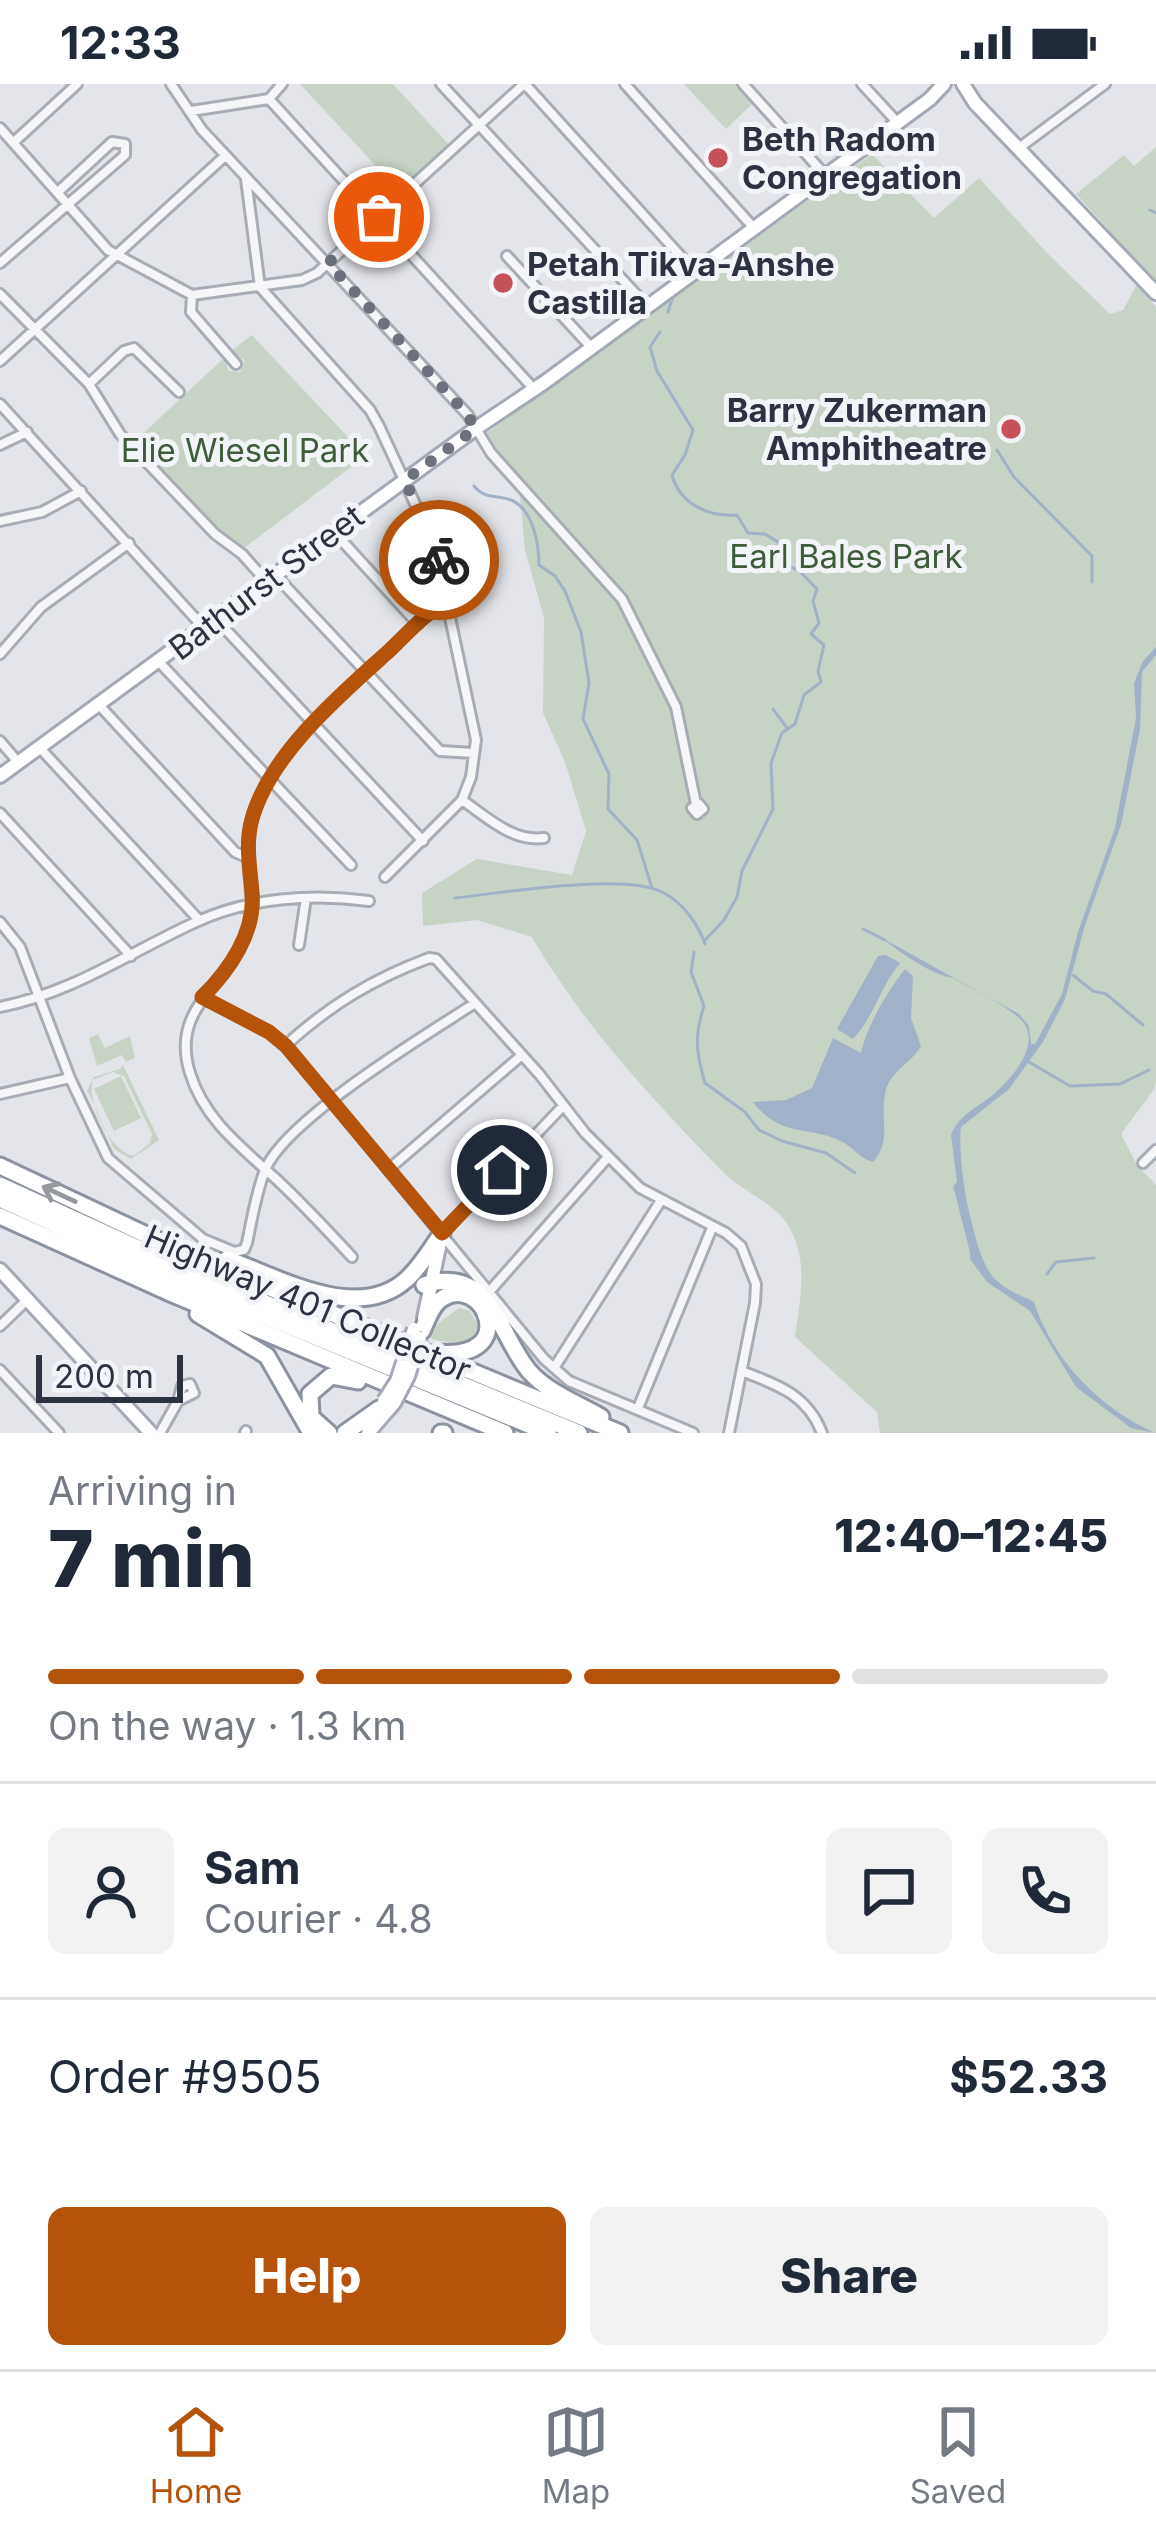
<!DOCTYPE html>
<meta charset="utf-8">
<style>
body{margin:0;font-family:Inter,sans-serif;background:#f2f2f3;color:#1f2937;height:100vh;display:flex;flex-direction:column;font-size:45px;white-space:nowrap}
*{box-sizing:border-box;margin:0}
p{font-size:39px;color:#747a83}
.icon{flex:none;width:66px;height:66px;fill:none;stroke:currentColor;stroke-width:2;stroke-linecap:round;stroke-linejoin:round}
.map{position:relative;height:1349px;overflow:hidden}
.details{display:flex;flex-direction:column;background:#fff;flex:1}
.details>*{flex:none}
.scale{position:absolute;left:36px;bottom:30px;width:147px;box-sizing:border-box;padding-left:12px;border:6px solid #2c3242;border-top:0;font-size:33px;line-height:42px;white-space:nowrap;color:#2c3242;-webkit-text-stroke:9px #f3f4f8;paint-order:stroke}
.pin{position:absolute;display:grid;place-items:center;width:102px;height:102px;color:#fff;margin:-51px;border:6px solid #fff;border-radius:50%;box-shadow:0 3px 12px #0007}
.courier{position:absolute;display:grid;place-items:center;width:120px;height:120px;margin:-60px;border:9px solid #b45309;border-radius:50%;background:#fff;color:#222;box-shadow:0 3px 15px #0007}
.summary em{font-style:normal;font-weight:800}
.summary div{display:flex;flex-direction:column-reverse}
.summary{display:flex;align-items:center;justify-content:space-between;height:204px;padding:0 48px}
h1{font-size:78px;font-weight:800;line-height:90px}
.bar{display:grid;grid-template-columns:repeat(4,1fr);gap:18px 12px;align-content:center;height:144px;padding:0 48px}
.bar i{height:15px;border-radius:9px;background:#e0e1e3}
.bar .active{background:#b45309}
.bar p{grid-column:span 4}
.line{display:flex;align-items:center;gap:30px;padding:0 48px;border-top:3px solid #e0e1e3}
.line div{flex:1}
.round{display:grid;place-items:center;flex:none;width:126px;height:126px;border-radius:18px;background:#f2f2f3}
.action{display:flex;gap:24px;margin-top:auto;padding:24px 48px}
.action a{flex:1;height:138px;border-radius:18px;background:#b45309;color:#fff;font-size:48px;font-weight:800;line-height:138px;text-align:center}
.action a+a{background:#f2f2f3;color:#1f2937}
.status{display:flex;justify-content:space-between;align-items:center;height:84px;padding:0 60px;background:#fff;direction:ltr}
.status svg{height:33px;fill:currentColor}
.menu{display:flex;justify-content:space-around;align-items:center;height:168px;border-top:3px solid #e0e1e3;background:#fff;font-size:33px;color:#747a83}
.menu a{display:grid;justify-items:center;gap:6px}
.menu .active{color:#b45309}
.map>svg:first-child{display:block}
.green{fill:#c7d4c5;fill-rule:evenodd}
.water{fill:#a0b1c8}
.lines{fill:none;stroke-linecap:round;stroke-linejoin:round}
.stream{stroke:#a0b1c8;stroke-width:3}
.river{stroke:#a0b1c8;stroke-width:9}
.minor-casing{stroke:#a8acb4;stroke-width:14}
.major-casing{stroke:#a3a9b5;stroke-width:18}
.highway-casing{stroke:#8b92a0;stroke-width:21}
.minor{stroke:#f6f6f9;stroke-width:8}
.major{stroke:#fff;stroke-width:12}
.highway{stroke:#fff;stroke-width:15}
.major-bridge-casing{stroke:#a3a9b5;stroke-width:18;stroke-linecap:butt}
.major-bridge{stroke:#fff;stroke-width:12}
.oneway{stroke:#9698a0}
.done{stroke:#6c717d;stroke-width:12;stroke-dasharray:0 21.6}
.route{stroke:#b45309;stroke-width:15}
.poi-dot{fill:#c7515a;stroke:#f3f4f8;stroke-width:4.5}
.labels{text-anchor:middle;stroke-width:10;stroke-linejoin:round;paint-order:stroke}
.poi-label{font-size:33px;font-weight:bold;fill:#2c3242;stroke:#f3f4f8;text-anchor:start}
.park-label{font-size:33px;fill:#3e5c3a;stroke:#f3f4f8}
.street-label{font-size:33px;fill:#2c3242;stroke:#f3f4f8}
</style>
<div class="status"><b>12:33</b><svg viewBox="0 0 49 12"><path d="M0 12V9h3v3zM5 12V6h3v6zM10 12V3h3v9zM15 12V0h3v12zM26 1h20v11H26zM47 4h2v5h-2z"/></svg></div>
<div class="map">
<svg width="1156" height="1349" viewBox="0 0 1156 1349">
<rect width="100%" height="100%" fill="#e3e5ea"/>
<path class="green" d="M300 0H393L450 62 400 108Z
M684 0H737L754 18 726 45Z
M1156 63V196L1104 145H1108L1076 110 1124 71 1134 82Z
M872 70 934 134 979 94 1049 171 1110 230 1123 226 1137 200 1156 223V996L1155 1004 1121 1050 1137 1081 1156 1101V1349H880L877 1328 795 1253C800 1214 810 1174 786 1138 772 1118 740 1106 722 1087 652 1015 582 940 532 853L477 836 423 842 422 809 477 775 572 791 586 747 565 678 543 629 544 534 525 466 518 391 484 351Z
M252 251 346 351 359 377 244 464 213 442 135 357 224 274 229 287 240 288 245 277 231 267Z
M98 950 105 964 130 952 135 974 126 978 122 971 97 982 89 954Z
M123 981 159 1056 131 1075 114 1065 87 1006 94 993 120 985ZM113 988 124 992 152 1050 150 1059 134 1072C112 1070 85 1017 93 996Z
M121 992 141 1034 114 1047 94 1005Z
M459 1224 470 1227 478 1241 473 1253 460 1261 431 1255 432 1244Z"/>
<path class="water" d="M1156 563V571L1142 588 1140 645 1121 741 1085 841 1065 915 1043 958 1009 1005 961 1043C957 1078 972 1170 994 1194 1006 1207 1020 1210 1034 1218 1053 1277 1100 1324 1155 1349L1131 1344 1076 1303 1030 1227 987 1198 970 1175 972 1162 961 1130 951 1051C956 1036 970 1027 982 1019 1005 1004 1048 959 1019 934 1001 918 974 906 953 894 934 892 897 867 882 854L1019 930 1029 942 1031 960H1035L1062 910 1078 848 1115 744 1136 634 1134 599 1143 577Z
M886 871 900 879C880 903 874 933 853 955L837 945 878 872Z
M905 885 913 892 911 934 921 962C911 980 889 987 885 1010 880 1035 892 1056 873 1078 859 1074 853 1063 841 1057 805 1041 781 1054 753 1018L786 1016 812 1004 833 954 861 969C867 942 887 908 905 885Z"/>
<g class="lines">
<path class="stream" d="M1150 126 1156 129
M668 228 672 215
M660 248 650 263 657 287 693 346 685 371 672 391C680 420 708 433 737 431L748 449 765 450 778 458 782 482C800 482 805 494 817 505L813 517 819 539 811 550 824 561 818 587 821 598 804 611 795 640 782 649 771 679 773 725 742 787 737 813 724 836 705 856
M997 366 1014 393 1092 472V498
M474 402C486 416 495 410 511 416 533 425 539 460 539 481L555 492 565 507 581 548 589 599 583 635 609 690 608 725 637 756 652 804
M773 625 787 644
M455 814C501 809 626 788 664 809 683 819 698 840 705 860
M863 845 885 856
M694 868 691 888 704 922C694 953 696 968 705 999L745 1028 759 1046 782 1057 826 1069 855 1089
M1073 891 1093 907 1106 910 1143 941
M1029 978 1070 1002 1120 1000 1149 986
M1047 1190 1056 1178 1094 1174"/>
<path class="river" d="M958 1103 976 1174"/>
<g class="minor-casing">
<path id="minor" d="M171 0 202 46 468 331 491 369 622 515 676 623 696 720
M441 0 646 221
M525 0 694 187
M625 0 753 143
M743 0 825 91
M862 0 897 38
M269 15 533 304
M191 27 269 15 282 0
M0 44 108 166 192 211
M14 58 77 0
M1019 64 1105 0
M246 95 260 203 370 326 379 342 435 463 476 656 471 693 462 716 385 793
M507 172 590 262
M0 179 125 71V60L112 58 58 108
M0 210 89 300 120 350 215 450 242 470 266 497
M192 211 302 196 317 189 524 0
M192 211 191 228 236 280
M0 277 225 72
M89 300 124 267 134 264 179 308
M0 320 204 544
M0 361 27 348
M0 437 42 428 81 407
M334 448 418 540
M276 492 440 667 474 669
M216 535 423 757
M0 570 41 523 129 459
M159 578 351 781
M99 621 235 768 248 774
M0 657 18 678
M39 663 199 836
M462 716C487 733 512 758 544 754
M699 720 703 725 697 730 692 724Z
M0 729 131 872
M0 838 20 863 70 994 108 1074 203 1155 234 1168 244 1166 247 1159C252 1135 256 1109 265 1086 286 1035 426 951 475 919
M299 861 306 814
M202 913 269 948 286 961 544 1275 569 1297 693 1349
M0 923C72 909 130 868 196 838 248 814 313 809 369 817
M286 961C330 921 373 895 429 874L436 875 540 991 585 1049 640 1104 726 1149 741 1162 756 1200 755 1219 729 1349
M0 1010 70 994
M1143 1079 1156 1066
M389 1085 522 971
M443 1148 563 1022
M352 1173C327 1146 302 1119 275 1094 241 1063 204 1035 190 989 170 925 224 904 245 852 260 816 242 780 250 743 264 675 340 611 390 566 407 550 425 529 446 518
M489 1208 608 1073
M0 1242 27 1216
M554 1284 660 1118
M0 1286 59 1349
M744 1288C779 1301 808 1312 822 1349
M190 1300 194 1309 178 1317 182 1302Z
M638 1324 712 1144
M160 1349 178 1317
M245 1349 246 1347"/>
</g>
<g class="major-casing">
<path id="major" d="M963 0 975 19 1156 209
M0 692 475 345 545 298 930 15 944 0
M0 1186 151 1349
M424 1234 442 1149
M368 1349 394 1319"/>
</g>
<g class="highway-casing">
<path id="highway" d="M0 1082 174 1164 620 1349
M0 1101 195 1190 579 1349
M0 1115 165 1191 548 1349
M0 1132 168 1208 505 1349
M227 1175C280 1194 358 1240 407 1195 421 1182 431 1165 442 1149
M424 1201C491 1180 498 1250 529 1287 547 1308 577 1319 601 1333
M198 1230 267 1272 311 1349
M422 1247C427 1236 432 1220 443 1214 483 1189 522 1276 438 1269
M329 1349 311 1333 310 1310 331 1292 358 1297
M345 1349 379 1325
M441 1349H444"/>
</g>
<use href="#minor" class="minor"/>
<use href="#major" class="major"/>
<use href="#highway" class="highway"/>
<g class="major-bridge-casing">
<path id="major-bridge" d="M384 1317 397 1297 414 1245
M394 1319 408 1292 420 1254"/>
</g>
<use href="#major-bridge" class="major-bridge"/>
</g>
<defs><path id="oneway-shaft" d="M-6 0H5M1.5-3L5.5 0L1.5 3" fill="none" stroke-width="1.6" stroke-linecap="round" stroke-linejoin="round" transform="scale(3)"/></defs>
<use class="oneway" href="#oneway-shaft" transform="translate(59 1110) rotate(-155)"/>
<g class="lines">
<path class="done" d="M379 133 328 179 468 331 475 345 405 396 439 476"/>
<path class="route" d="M439 476 446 518C425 529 407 550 390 566 341 610 270 670 252 735 245 760 250 783 252 808 256 848 229 887 202 913L269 948 286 962 442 1149 502 1086"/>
</g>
<g class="poi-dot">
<circle cx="718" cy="74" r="12"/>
<circle cx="503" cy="199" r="12"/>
<circle cx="1011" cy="345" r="12"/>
</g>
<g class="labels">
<g class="poi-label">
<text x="742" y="67">Beth Radom<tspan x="742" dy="38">Congregation</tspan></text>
<text x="527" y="192">Petah Tikva-Anshe<tspan x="527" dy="38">Castilla</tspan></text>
<text x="987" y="338" text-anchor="end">Barry Zukerman<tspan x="987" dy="38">Amphitheatre</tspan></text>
</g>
<g class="park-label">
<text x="245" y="378">Elie Wiesel Park</text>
<text x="846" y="484">Earl Bales Park</text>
</g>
<g class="street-label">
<text transform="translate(266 498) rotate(-37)" y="12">Bathurst Street</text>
<text transform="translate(308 1219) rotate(23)" y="12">Highway 401 Collector</text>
</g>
</g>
</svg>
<div class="scale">200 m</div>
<div class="pin" style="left:379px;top:133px;background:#ea580c"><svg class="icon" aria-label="bag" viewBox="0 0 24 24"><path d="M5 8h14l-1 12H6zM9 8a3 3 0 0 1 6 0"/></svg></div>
<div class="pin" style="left:502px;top:1086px;background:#1f2937"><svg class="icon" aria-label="home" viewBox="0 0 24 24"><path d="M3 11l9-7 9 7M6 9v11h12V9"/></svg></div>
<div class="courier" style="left:439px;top:476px"><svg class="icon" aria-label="bike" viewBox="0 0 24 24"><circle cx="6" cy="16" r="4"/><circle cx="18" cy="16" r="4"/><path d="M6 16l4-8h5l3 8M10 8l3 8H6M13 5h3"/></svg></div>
</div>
<section class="details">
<div class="summary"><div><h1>7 min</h1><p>Arriving in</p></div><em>12:40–12:45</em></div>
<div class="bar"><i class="active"></i><i class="active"></i><i class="active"></i><i></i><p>On the way · 1.3 km</p></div>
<div class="line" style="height:216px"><a class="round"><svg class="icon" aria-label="person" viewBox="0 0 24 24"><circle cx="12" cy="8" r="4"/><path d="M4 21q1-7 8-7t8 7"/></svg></a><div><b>Sam</b><p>Courier · 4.8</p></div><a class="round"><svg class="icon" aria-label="chat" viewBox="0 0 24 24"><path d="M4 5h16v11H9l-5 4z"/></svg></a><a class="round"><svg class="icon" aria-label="phone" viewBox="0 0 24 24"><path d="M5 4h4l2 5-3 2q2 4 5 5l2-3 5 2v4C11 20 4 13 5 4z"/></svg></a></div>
<div class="line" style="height:156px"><div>Order #9505</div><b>$52.33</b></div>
<div class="action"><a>Help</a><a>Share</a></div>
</section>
<nav class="menu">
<a class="active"><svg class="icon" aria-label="home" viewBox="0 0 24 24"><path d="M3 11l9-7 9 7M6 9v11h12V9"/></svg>Home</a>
<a><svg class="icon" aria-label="map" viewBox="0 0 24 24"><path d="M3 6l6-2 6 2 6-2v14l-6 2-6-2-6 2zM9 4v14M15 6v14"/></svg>Map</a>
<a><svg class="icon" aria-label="saved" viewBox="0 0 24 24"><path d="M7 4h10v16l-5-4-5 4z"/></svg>Saved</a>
</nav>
